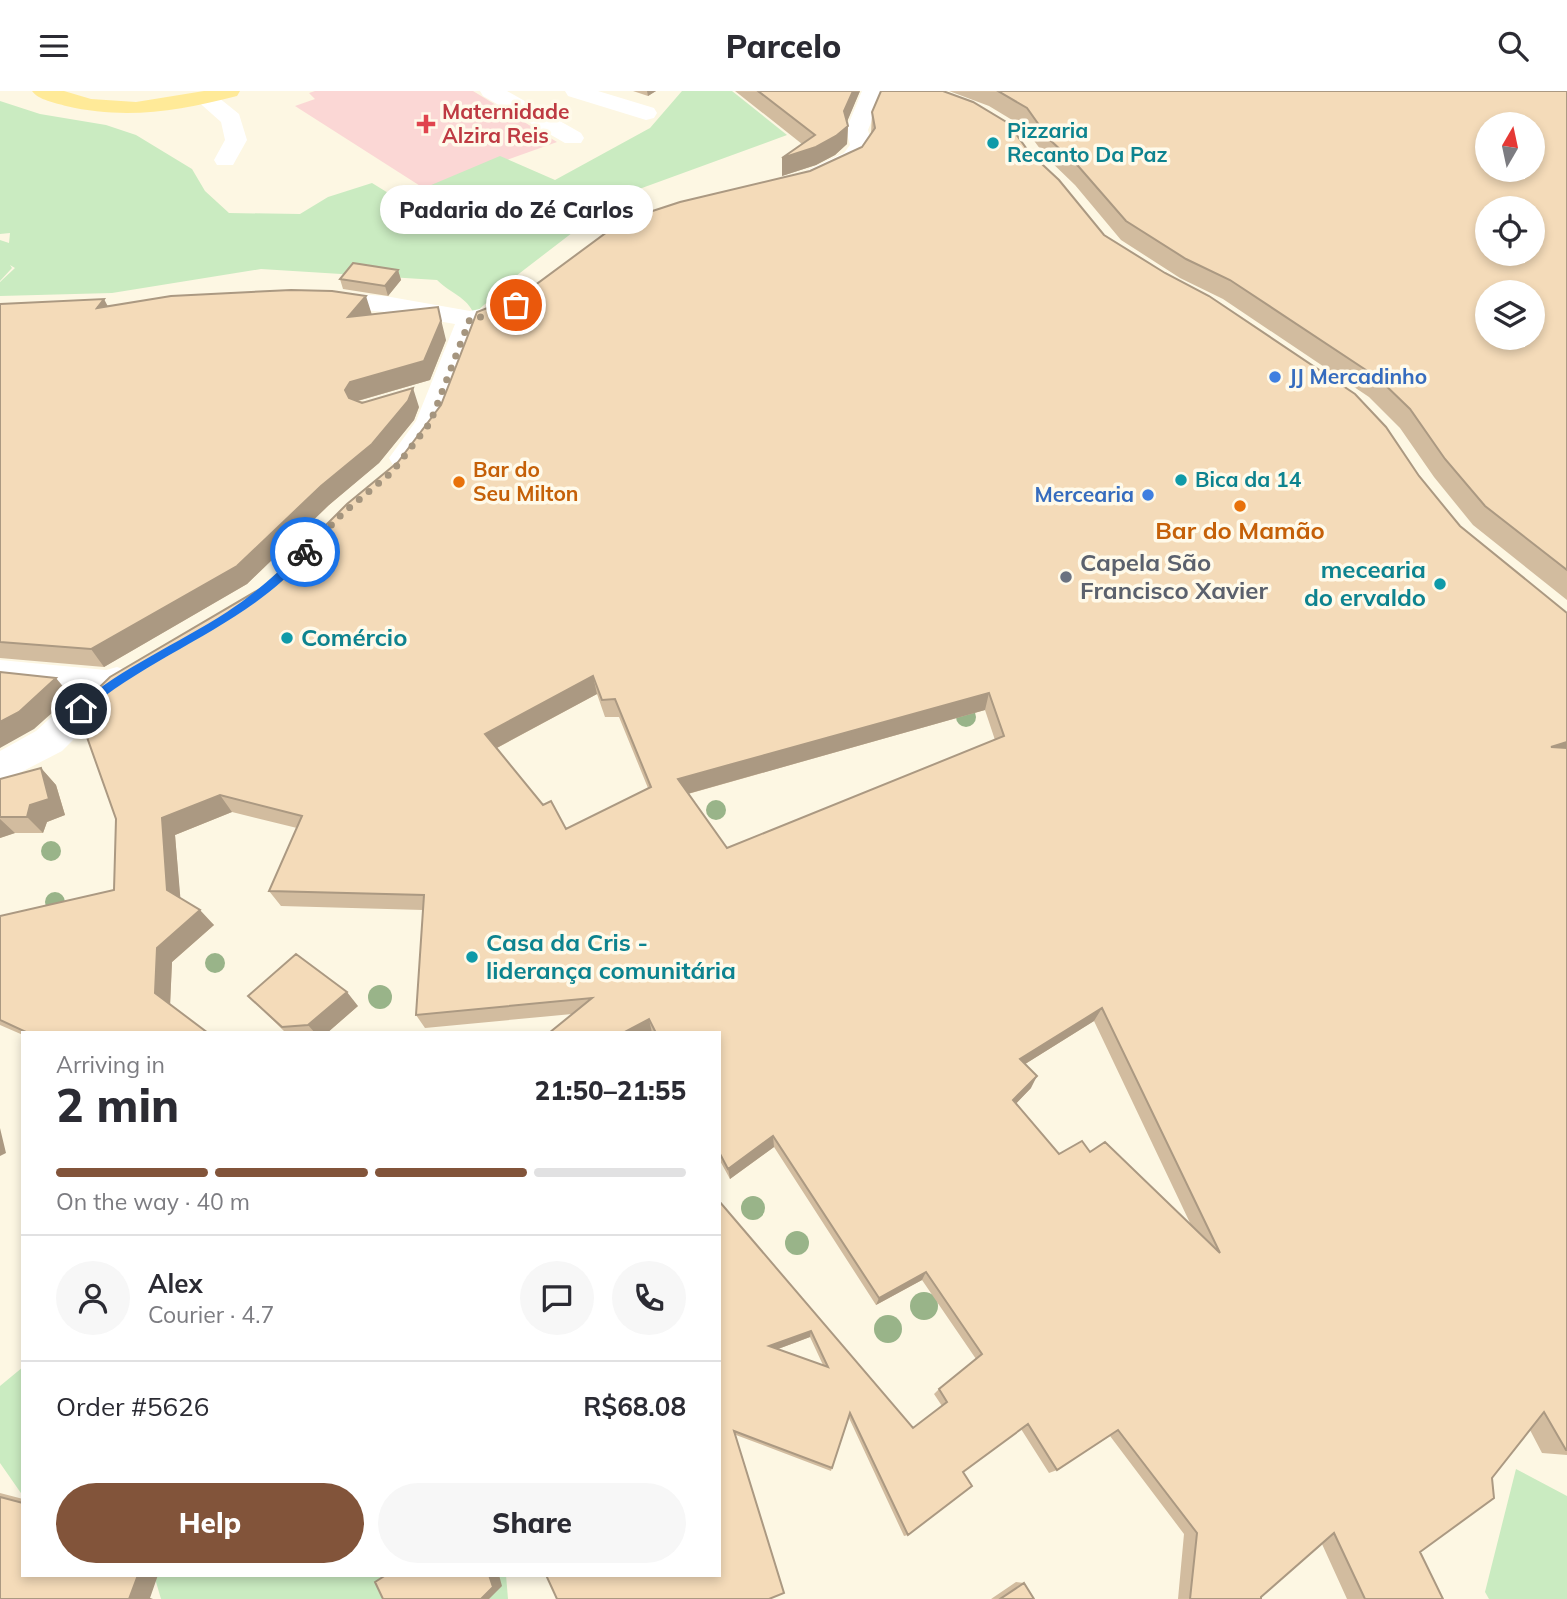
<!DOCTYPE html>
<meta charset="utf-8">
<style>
body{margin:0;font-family:Mulish,sans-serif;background:#f7f7f7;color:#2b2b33;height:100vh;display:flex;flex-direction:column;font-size:26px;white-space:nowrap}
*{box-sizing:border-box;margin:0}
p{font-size:23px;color:#7c7c81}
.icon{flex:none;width:38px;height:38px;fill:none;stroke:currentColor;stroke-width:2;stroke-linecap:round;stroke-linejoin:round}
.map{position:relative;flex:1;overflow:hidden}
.sheet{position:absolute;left:21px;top:940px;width:700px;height:546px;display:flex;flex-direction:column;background:#fff;border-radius:0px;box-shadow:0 4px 10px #0003}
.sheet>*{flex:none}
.needle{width:46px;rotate:9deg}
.fabs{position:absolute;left:1475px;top:21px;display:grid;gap:14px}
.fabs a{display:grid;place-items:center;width:70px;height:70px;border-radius:50%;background:#fff;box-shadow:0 4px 10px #0003;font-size:35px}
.pin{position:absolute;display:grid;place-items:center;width:60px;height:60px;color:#fff;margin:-30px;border:4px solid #fff;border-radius:50%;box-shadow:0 2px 7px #0007}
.courier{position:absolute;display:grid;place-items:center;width:70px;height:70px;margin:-35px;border:5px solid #1a73e8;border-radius:50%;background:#fff;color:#222;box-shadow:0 2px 9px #0007}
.bubble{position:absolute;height:49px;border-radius:24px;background:#fff;box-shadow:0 4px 10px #0003;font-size:23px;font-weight:800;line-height:49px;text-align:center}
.headline em{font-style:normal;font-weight:800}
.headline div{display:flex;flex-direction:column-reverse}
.headline{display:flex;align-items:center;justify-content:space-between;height:119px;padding:0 35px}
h1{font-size:46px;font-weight:800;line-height:52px}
.bar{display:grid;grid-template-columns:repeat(4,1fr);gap:10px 7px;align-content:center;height:84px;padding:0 35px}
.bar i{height:9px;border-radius:5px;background:#e1e1e2}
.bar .current{background:#82543a}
.bar p{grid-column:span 4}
.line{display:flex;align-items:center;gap:18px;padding:0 35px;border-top:2px solid #e1e1e2}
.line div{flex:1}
.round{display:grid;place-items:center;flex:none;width:74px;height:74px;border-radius:37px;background:#f7f7f7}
.button{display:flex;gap:14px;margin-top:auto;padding:14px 35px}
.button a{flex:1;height:80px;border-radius:42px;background:#82543a;color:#fff;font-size:28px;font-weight:800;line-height:80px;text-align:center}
.button a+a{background:#f7f7f7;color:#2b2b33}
header{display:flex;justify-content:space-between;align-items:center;height:91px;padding:0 35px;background:#fff;font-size:32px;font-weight:800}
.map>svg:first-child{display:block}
.medical{fill:#fbd7d5}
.green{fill:#caebc1}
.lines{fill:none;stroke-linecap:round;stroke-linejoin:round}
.minor{fill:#fff;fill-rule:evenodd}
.major{fill:#ffea98;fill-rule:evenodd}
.tree{fill:#99b489}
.wall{fill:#d2bc9f;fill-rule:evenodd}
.shaded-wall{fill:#ab9982}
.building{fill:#f4dbb9;stroke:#ab9982;stroke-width:2;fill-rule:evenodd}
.route{fill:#1a73e8}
.done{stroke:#a5957e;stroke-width:7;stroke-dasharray:0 12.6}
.health-dot{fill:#e0444e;stroke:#fffaea;stroke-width:2.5}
.culture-dot{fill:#0f9aa8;stroke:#fffaea;stroke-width:2.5}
.shop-dot{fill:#3f7fe0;stroke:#fffaea;stroke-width:2.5}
.food-dot{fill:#e8710a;stroke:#fffaea;stroke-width:2.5}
.worship-dot{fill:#6b7280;stroke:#fffaea;stroke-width:2.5}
.labels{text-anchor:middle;stroke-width:7;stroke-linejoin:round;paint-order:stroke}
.far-health-label{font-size:21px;font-weight:bold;fill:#be3a42;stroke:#fffaea;text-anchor:start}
.far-culture-label{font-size:21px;font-weight:bold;fill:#0d838f;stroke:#fffaea;text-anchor:start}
.far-shop-label{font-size:21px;font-weight:bold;fill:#366cbe;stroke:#fffaea;text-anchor:start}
.far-food-label{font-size:21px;font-weight:bold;fill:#c56008;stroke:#fffaea;text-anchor:start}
.food-label{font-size:24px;font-weight:bold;fill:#c56008;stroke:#fffaea}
.worship-label{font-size:24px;font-weight:bold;fill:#5b616d;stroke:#fffaea;text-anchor:start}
.culture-label{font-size:24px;font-weight:bold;fill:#0d838f;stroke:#fffaea;text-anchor:start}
</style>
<header><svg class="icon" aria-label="menu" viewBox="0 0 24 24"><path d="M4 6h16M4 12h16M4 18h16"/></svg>Parcelo<svg class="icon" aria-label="search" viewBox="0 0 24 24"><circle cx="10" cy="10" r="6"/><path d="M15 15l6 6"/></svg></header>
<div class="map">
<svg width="1567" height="1508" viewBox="0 0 1567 1508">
<rect width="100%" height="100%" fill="#fdf7e3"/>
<path class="medical" d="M315 0H473L557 51 425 98 295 15 315 8 309 2Z"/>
<path class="green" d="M682 0H732L787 44 620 105 516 185 474 223C467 206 450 202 437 189L261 178 112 202 0 205V191L15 177 10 174 12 177 0 190V149L9 152 10 142 0 143V10L40 23 106 34 136 44 192 78 205 100 229 122 300 123 328 106 372 92 398 108 500 65 555 89 650 37Z
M23 1276V1405L0 1372V1295Z
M1516 1378 1567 1405V1508H1489L1485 1501Z
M154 1484H506L508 1508H161Z"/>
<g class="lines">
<path class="minor" d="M480 0H507L581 42 584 47 581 52H565L483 5Z
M565 0H598L654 17 657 22 654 27 646 29 568 5Z
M862 0H884L868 39 872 54C860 72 832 95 808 89L804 84 808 79 844 62 850 54 846 39Z
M205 1 213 2 239 23 247 49 233 74H217L214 69 225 49 221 31 194 7 197 2Z
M316 200 385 205 470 220 485 217 514 202 523 200 532 202 536 208C525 223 499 231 481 234L444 332 415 374 404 377 393 374 389 367 416 330 455 233 385 221 307 214 303 208 307 202Z
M0 569 106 579 117 576 129 580 134 589 129 598 94 628 62 660 0 692V660L36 640 76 603 0 595Z"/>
<path class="major" d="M32 0H64L91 8 136 11 204 0H240L237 5C178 20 126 29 66 15 56 12 38 9 32 0Z"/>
</g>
<g class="tree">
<circle cx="966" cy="626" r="10"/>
<circle cx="716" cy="719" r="10"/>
<circle cx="51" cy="760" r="10"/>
<circle cx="55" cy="811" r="10"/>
<circle cx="215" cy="872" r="10"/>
<circle cx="380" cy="906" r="12"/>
<circle cx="753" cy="1117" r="12"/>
<circle cx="797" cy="1152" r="12"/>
<circle cx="924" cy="1215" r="14"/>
<circle cx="888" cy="1238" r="14"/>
</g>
<path class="wall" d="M633 0H656L648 5Z
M735 0H860L847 30 848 35 847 53 835 64 816 74 782 85 802 53Z
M949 0H1567V509L1473 434 1434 386 1400 337 1369 306 1223 208 1180 187 1121 149 1075 94 1046 66 1024 36 989 15Z
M872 21 1029 61 1104 144 1419 385 1460 435 1567 522V1364L1542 1362 1530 1339 1420 1461 1443 1508H1347L1322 1453 1261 1506V1508H1178L1184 1443 1110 1345 1057 1379 1049 1382 1021 1338 963 1381 908 1444 904 1445 849 1327 831 1380 736 1344 557 1508 719 1110 913 1337 942 1315 934 1303 939 1298 976 1268 922 1189 876 1214 774 1056 730 1088 719 1068V942H549L572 923 425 937 416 924 423 819 281 815 269 800 297 737 232 721 175 744 180 807 214 834 172 871 170 913 208 942H23V944L0 934V825L114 799 265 495 398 371 523 203 810 80 862 56 871 43ZM597 603 605 626H619L648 697 566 738 543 714 497 657ZM985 619 995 649 727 757 688 703ZM1094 930 1191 1134 1090 1061 1059 1063 1016 1012 1031 997 1025 973ZM810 1246 823 1274 778 1258Z
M398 179 401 189 388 205 343 198 340 188Z
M0 213 108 215 372 223 446 249 430 289 358 310 419 316 414 329 379 372 329 414 247 493 104 576 0 567Z
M41 677 56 694 65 724 47 731 43 742H15L0 747V688Z
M248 905 358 915 327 942H286Z
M0 1402 23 1408V1484L153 1508H0Z
M1016 1491 1024 1492 1034 1508H991Z"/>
<path class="shaded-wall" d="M647 0H656L648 5Z
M853 0H860L844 38V20Z
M848 35 847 53 835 64 816 74 782 85V67Z
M398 179 401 189 388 205 385 195Z
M366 205 372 224 348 226Z
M104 208 114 227 97 217Z
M438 216 446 249 430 289 357 310 352 318 345 299 350 291Z
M413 297 419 316 414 329 379 372 329 414 247 493 104 576 91 558Z
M593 585 597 603 491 660 485 643Z
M56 587 71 605 34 638 0 657V631Z
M989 602 985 619 680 705 678 688Z
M1567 651V663L1551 656Z
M41 677 56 694 65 724 47 731 43 742 27 726Z
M220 704 232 721 175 744 181 814 167 799 162 727Z
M0 728 15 742 0 747Z
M200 819 214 834 172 871 170 916 155 902 157 857Z
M347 901 358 915 327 942H315L308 934Z
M1102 917 1094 930 1014 980 1020 968Z
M649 928 652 942H623Z
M1037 985 1031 997 1008 1021 1013 1009Z
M0 1037 6 1062 0 1065Z
M773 1045 774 1056 730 1088 728 1078Z
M926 1181 922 1189 876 1214 879 1207Z
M811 1240 810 1246 770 1261 769 1255Z
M138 1484H158L150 1507 153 1508H129Z
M489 1484H499L502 1495 489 1508H481Z"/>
<path class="building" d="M758 0H853L844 20 848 35 836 45 816 56 782 67 815 44Z
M881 0H943L973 11 1008 32 1029 61 1059 89 1104 144 1165 182 1209 205 1355 303 1386 336 1419 385 1460 435 1567 522V651L1551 656 1567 657V1359H1566L1544 1321 1492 1387 1494 1407 1420 1461 1443 1508H1365L1334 1442 1261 1506V1508H1190L1197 1442 1118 1339 1057 1379 1028 1333 963 1381 972 1395 908 1444 850 1322 832 1377 734 1340 784 1502 769 1508H557L546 1484H719V1110L913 1337 947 1311 939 1298 982 1263 926 1181 879 1207 773 1045 728 1078 719 1061V942H656L649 928 623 942H549L592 907 416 924 424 804 269 800 302 725 220 704 162 727 167 799 200 819 157 857 155 902 208 942H28L0 929V825L114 799 116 728 77 618 110 586 265 495 347 413 398 371 441 314 477 221 523 203 622 130 680 111 810 80 862 56 875 37 872 21ZM593 585 602 609 615 608 651 696 566 738 551 710 543 714 485 643ZM989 602 1004 645 727 757 678 688ZM1102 917 1220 1162 1105 1051 1090 1061 1082 1050 1059 1063 1013 1009 1037 985 1020 968ZM811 1240 828 1276 769 1255Z
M998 0H1567V479L1485 415 1445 368 1410 318 1378 287 1230 189 1186 168 1126 130 1079 76 1049 48 1027 17ZM1488 33H1533V79H1488ZM1488 117H1533V163H1488ZM1488 201H1533V247H1488Z
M353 172 398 179 385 195 340 188Z
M291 199 332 200 366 205 348 226 438 216 441 230 424 270 350 291 345 299 349 307 362 312 413 297 408 310 372 353 321 395 237 475 91 558 0 551V213L104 208 97 217 171 205Z
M0 581 56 587 19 621 0 631Z
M41 677 49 708 30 714 27 726H0V688Z
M296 863 347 901 308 934 282 936 248 905Z
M0 1406 23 1412V1484H138L129 1508H0Z
M386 1484H489L493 1496 481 1508H383L375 1491Z
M1024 1492 1034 1508H1000Z"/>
<path class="route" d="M302 459 310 461C251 534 154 561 85 621H77V615C123 576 177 553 227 521 255 503 278 481 302 459Z"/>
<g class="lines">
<path class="done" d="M305 461 342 423 392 381 430 332 470 228 492 224 516 214"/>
</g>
<path class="health-dot" d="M422.5 22.5h7v7h7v7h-7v7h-7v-7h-7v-7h7z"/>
<g class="culture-dot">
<circle cx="993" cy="52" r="7"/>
<circle cx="1181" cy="389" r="7"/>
<circle cx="1440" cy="493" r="7"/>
<circle cx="287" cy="547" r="7"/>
<circle cx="472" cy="866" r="7"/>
</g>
<g class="shop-dot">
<circle cx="1275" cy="286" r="7"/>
<circle cx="1148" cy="404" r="7"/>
</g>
<g class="food-dot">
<circle cx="459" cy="391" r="7"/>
<circle cx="1240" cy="415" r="7"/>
</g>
<circle class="worship-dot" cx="1066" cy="486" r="7"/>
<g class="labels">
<g class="far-health-label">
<text x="442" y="28">Maternidade<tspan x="442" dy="24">Alzira Reis</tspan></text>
</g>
<g class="far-culture-label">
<text x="1007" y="47">Pizzaria<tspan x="1007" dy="24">Recanto Da Paz</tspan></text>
<text x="1195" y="396">Bica da 14</text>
</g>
<g class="far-shop-label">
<text x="1289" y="293">JJ Mercadinho</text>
<text x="1134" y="411" text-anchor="end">Mercearia</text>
</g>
<g class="far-food-label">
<text x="473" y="386">Bar do<tspan x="473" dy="24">Seu Milton</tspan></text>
</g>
<g class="food-label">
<text x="1240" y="448">Bar do Mamão</text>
</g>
<g class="worship-label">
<text x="1080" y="480">Capela São<tspan x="1080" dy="28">Francisco Xavier</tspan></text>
</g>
<g class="culture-label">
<text x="1426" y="487" text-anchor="end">mecearia<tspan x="1426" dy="28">do ervaldo</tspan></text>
<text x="301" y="555">Comércio</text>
<text x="486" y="860">Casa da Cris -<tspan x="486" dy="28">liderança comunitária</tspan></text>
</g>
</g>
</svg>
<div class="fabs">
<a><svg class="needle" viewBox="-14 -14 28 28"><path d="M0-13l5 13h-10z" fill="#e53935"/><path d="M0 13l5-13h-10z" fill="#7c7c81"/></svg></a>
<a><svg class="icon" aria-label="locate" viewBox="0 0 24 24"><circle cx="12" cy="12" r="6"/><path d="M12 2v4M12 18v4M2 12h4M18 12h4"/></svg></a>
<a><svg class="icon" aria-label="layers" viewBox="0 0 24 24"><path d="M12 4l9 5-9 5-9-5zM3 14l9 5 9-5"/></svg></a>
</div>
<div class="pin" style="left:516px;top:214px;background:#ea580c"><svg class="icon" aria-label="bag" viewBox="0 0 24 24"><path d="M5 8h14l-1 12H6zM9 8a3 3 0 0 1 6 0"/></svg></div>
<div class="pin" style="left:81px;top:618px;background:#1f2937"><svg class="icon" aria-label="home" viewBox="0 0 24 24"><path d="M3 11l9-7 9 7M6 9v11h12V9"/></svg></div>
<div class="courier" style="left:305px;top:461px"><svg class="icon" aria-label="bike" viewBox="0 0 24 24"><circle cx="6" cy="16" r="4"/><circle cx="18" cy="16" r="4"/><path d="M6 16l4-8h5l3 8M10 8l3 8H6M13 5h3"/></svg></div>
<div class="bubble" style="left:380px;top:94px;width:273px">Padaria do Zé Carlos</div>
<section class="sheet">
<div class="headline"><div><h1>2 min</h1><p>Arriving in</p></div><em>21:50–21:55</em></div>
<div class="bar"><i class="current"></i><i class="current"></i><i class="current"></i><i></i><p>On the way · 40 m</p></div>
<div class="line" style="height:126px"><a class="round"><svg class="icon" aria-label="person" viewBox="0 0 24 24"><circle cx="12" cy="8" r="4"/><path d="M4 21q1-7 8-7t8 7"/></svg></a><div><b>Alex</b><p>Courier · 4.7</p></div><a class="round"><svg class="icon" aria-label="chat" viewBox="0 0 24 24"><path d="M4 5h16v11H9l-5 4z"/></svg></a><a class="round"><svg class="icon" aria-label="phone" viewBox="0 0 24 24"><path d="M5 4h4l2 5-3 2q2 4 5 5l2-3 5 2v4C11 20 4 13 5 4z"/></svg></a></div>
<div class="line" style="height:91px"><div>Order #5626</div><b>R$68.08</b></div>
<div class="button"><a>Help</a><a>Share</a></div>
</section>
</div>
